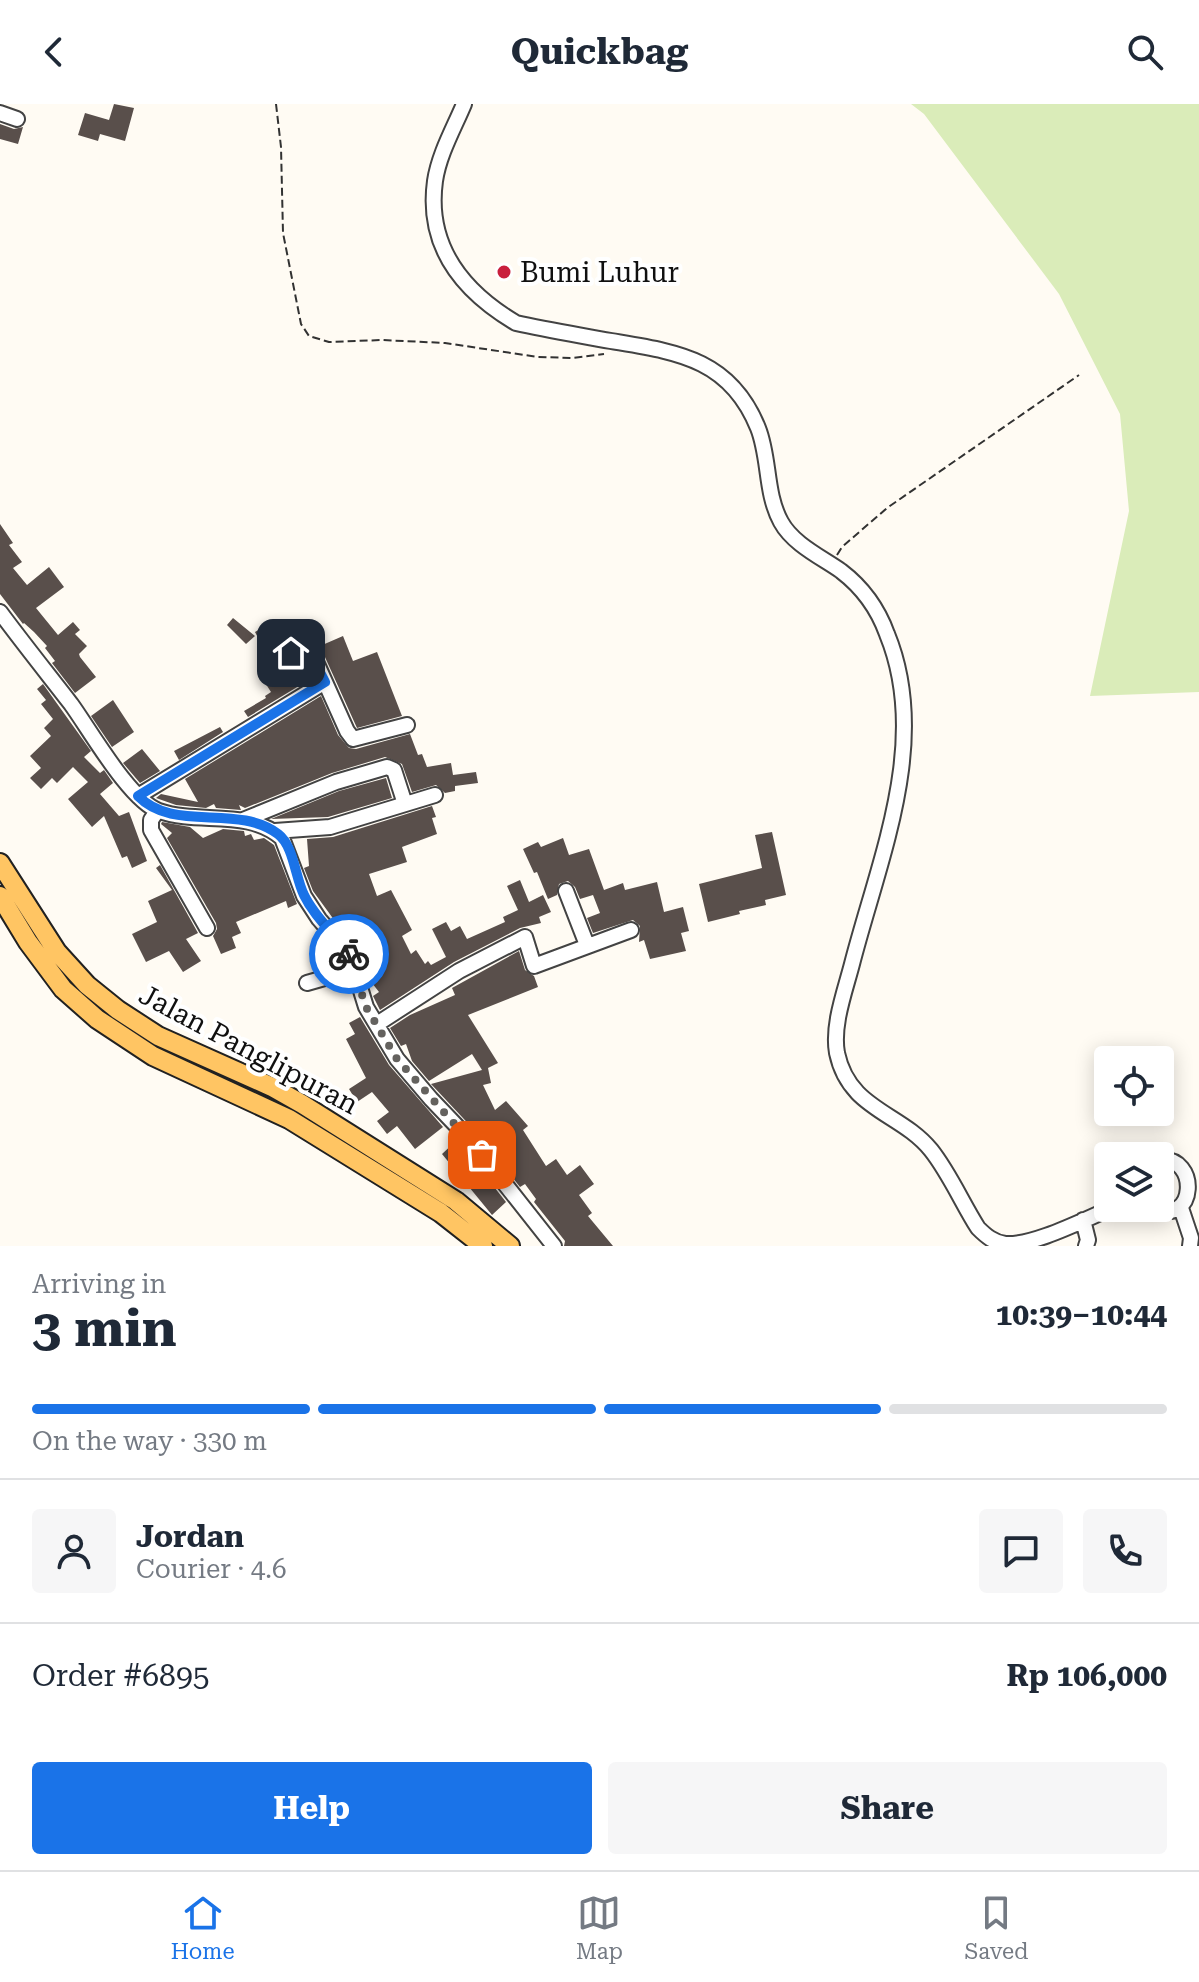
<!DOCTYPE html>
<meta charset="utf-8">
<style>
body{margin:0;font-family:"Roboto Serif",serif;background:#f6f6f7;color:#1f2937;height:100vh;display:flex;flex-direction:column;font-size:30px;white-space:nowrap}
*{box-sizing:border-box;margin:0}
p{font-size:26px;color:#747a83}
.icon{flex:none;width:44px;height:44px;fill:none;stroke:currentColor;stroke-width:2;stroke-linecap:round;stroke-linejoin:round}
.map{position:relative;height:1142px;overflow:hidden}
.sheet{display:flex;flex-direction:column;background:#fff;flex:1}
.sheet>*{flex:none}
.tools{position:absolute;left:1094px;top:942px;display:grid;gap:16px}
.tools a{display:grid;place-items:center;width:80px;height:80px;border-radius:8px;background:#fff;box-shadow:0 4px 20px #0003;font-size:40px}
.pin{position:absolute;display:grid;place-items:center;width:68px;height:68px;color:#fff;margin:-34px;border-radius:16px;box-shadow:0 4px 12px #0006}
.courier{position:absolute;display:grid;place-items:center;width:80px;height:80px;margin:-40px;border:6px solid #1a73e8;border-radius:50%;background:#fff;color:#222;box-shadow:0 2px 10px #0007}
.headline em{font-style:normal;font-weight:700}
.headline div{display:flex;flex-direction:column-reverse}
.headline{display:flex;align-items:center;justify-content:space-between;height:136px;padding:0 32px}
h1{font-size:52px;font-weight:700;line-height:60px}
.bar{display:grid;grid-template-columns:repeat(4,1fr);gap:12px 8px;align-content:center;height:96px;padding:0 32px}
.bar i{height:10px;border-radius:6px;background:#e0e1e3}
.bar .active{background:#1a73e8}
.bar p{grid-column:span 4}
.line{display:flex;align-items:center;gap:20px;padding:0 32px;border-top:2px solid #e0e1e3}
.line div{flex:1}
.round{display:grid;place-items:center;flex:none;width:84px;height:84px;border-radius:8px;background:#f6f6f7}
.action{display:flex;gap:16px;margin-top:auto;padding:16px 32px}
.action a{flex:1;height:92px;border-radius:8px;background:#1a73e8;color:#fff;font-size:32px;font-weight:700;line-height:92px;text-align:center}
.action a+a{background:#f6f6f7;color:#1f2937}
header{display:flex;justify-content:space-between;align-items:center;height:104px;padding:0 32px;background:#fff;font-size:36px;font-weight:700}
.dock{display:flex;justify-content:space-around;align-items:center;height:112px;border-top:2px solid #e0e1e3;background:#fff;font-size:22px;color:#747a83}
.dock a{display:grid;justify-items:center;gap:4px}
.dock .active{color:#1a73e8}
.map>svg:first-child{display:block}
.green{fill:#daecb9}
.building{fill:#594f4b}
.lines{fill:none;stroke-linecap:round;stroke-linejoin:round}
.minor-casing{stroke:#434343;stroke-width:18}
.major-casing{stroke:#212121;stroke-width:22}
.path{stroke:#323232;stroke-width:2;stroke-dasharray:8 4;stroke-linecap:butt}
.minor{stroke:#fff;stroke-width:14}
.major{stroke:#ffc563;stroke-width:18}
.done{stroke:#64625f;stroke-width:8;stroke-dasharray:0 14.4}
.route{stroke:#1a73e8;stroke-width:10}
.poi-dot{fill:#c91f3d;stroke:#fff;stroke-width:3}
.labels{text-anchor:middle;stroke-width:8;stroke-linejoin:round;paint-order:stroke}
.poi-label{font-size:28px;fill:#101010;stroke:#fff;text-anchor:start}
.street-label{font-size:28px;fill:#101010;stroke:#fff}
</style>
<header><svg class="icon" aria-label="back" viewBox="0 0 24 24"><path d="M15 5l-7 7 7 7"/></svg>Quickbag<svg class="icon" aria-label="search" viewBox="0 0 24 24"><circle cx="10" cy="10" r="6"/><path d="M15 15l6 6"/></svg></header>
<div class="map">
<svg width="1199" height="1142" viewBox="0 0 1199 1142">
<rect width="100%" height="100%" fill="#fffbf3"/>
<path class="green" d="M911 0H1199V588L1090 592 1129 407 1120 310 1059 190 924 10Z"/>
<path class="building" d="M114 0 134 4 125 37 100 30 98 37 78 31 85 9 109 16Z
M0 20 14 25 23 23 18 40 0 35Z
M0 420 13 439 9 441 22 458 13 464 27 481 49 463 64 483 36 504 58 531 73 518 80 526 75 530 87 542 79 550 80 553 96 573 75 589 52 559 55 557 45 544 47 542 34 528 24 519 23 520 0 490Z
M233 514 255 532 246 540 227 521Z
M273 517 283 534 278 537 283 544 284 556 294 558 302 574 310 569 312 574 248 613 244 607 266 594 265 592 271 588 260 571 273 562 255 528Z
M343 532 353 557 377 548 402 612 357 624 320 542Z
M43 580 91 647 84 653 100 669 104 666 113 679 100 690 119 712 129 708 147 757 132 764 127 752 122 754 104 712 92 723 68 695 88 678 73 663 57 679 52 674 41 685 30 674 41 664 30 652 51 632 44 624 53 615 41 600 46 596 37 585Z
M321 592 338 631 349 644 356 645 410 630 418 651 422 650 427 663 451 659 453 671 476 668 478 679 455 682V687L445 689 436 681 412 688 402 660 385 653 332 669 245 704 239 701 241 706 216 704 214 700 206 704 176 701 156 694 161 690 198 698 185 675Z
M113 596 134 628 112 643 91 612Z
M220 623 223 628 179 656 174 647Z
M142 645 160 667 140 679 123 659Z
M386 674 392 694 328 713 271 715 339 687Z
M432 702 436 713 432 714 437 730 402 743 407 758 369 770 377 792 391 786 412 826 402 832 411 850 416 846 425 860 428 857 431 861 446 853 432 825 446 818 451 827 460 822 467 835 505 818 503 813 518 806 507 782 520 776 529 798 543 791 551 808 539 813 541 819 520 824 454 858 380 906 373 892 379 888 372 879 382 872 371 853 362 857 360 848 368 844 358 817 340 824 313 787 304 764 309 762 307 735 333 733Z
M162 718 190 723 203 734 223 725 244 727 245 732 251 730 254 736 264 734 274 741 297 800 288 804 286 797 236 818 241 829 232 833 236 844 221 850 213 832 217 825 216 819 167 734 172 729 161 720Z
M772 728 786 791 765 796 766 801 739 807 740 810 708 818 699 780 762 764 755 731Z
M563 734 569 751 589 745 604 786 623 779 625 786 657 778 664 808 683 803 689 827 681 829 686 847 650 855 644 836 639 838 640 822 633 816 593 829 587 814 600 809 593 791 580 795 575 783 568 777 559 780 557 791 548 795 537 768 534 769 523 745 538 738 541 743Z
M160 761 198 829 186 835 201 857 183 868 169 847 146 858 132 830 157 818 148 797 172 786 156 764Z
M519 847 525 866 534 872 538 883 468 911 498 959 488 964 491 979 483 981 495 1006 506 997 528 1022 523 1026 546 1062 556 1055 567 1071 580 1061 594 1080 579 1091 592 1109 588 1112 613 1142H564L565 1137 534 1098 536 1095 525 1080 520 1083 478 1030 431 980 482 966 472 950 429 977 412 957 406 940 401 942 390 924 410 911 455 891 452 884Z
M360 913 389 961 443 1023 415 1045 397 1022 387 1030 377 1017 389 1008 372 988 357 998 349 985 366 974 346 935 355 930 349 919Z
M457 1036 506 1098 492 1111 442 1050Z"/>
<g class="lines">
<g class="minor-casing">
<path id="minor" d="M464 0C454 24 439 50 435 77 426 142 462 187 516 219 547 226 579 231 611 237 676 248 730 254 758 324 770 354 765 389 781 418 793 440 821 453 841 467 862 483 878 505 887 530 931 637 879 755 852 860 845 887 832 921 837 949 849 1006 900 1008 931 1046 950 1070 962 1099 978 1124 986 1132 993 1138 1005 1140 1034 1142 1085 1115 1112 1104
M0 9 17 15
M0 508C23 539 47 569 71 600 90 626 130 697 159 707 200 721 247 704 282 734L304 792 319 815 350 851 366 903 397 955 431 995 471 1037 554 1142
M291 549 305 545 313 551 347 627 353 635 407 621
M138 692 325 578
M157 707 151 716V726L207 824
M243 716 336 678 387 663 394 666 405 700
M275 727 330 723 435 691
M566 787 587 841
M307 879 356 865
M377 920 459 867 525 833 534 862 631 826
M1154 1104C1197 1123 1199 1051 1160 1056
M1181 1104 1191 1134 1190 1142
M1083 1116 1088 1136 1086 1142"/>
</g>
<g class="major-casing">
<path id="major" d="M0 759 57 848 87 881 118 906 158 932 272 983 302 1000 456 1097 510 1142
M0 792 28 838 63 885 97 915 153 952 289 1015 441 1109 483 1142"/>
</g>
<path class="path" d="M276 0 281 43 283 129 301 220 309 232 329 238 382 236 445 239 538 253 572 254 604 250
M837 451 842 443 887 404 1079 271"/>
<use href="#minor" class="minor"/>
<use href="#major" class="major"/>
</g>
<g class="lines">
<path class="done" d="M349 850 366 903 397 955 482 1051"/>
<path class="route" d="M291 549 305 545 309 547 325 578 138 692C174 729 237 699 278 730 294 742 295 773 304 791 315 814 335 830 349 850"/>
</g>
<circle class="poi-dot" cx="504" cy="168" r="8"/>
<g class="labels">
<g class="poi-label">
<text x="520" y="178">Bumi Luhur</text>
</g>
<g class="street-label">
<text transform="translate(249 945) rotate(28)" y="10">Jalan Panglipuran</text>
</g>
</g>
</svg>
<div class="tools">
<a><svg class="icon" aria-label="locate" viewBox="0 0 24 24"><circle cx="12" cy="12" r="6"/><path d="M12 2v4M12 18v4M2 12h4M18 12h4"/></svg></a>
<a><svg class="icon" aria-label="layers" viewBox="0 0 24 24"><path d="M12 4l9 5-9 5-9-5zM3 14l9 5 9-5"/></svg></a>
</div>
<div class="pin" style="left:482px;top:1051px;background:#ea580c"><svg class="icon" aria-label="bag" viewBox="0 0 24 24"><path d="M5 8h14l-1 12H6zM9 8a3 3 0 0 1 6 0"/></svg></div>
<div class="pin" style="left:291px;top:549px;background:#1f2937"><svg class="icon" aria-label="home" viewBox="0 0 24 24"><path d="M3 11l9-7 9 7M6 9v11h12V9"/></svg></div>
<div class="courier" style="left:349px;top:850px"><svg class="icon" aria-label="bike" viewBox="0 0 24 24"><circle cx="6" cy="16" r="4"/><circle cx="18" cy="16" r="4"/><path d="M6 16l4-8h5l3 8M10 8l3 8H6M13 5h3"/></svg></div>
</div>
<section class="sheet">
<div class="headline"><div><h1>3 min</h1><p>Arriving in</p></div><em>10:39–10:44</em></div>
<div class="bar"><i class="active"></i><i class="active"></i><i class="active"></i><i></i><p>On the way · 330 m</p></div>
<div class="line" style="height:144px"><a class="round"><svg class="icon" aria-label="person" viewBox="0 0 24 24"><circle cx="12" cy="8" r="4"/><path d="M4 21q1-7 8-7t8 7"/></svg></a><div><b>Jordan</b><p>Courier · 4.6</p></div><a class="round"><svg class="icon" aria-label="chat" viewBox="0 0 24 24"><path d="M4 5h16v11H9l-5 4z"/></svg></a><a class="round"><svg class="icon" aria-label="phone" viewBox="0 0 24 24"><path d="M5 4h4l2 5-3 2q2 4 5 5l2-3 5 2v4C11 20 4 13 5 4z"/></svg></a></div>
<div class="line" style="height:104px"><div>Order #6895</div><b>Rp 106,000</b></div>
<div class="action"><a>Help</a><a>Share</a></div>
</section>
<nav class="dock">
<a class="active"><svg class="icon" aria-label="home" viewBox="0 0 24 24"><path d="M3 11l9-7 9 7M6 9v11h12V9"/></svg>Home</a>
<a><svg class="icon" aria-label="map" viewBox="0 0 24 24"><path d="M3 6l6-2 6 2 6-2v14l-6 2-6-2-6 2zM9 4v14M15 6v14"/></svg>Map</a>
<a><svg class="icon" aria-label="saved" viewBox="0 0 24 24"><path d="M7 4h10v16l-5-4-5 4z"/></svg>Saved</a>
</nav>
